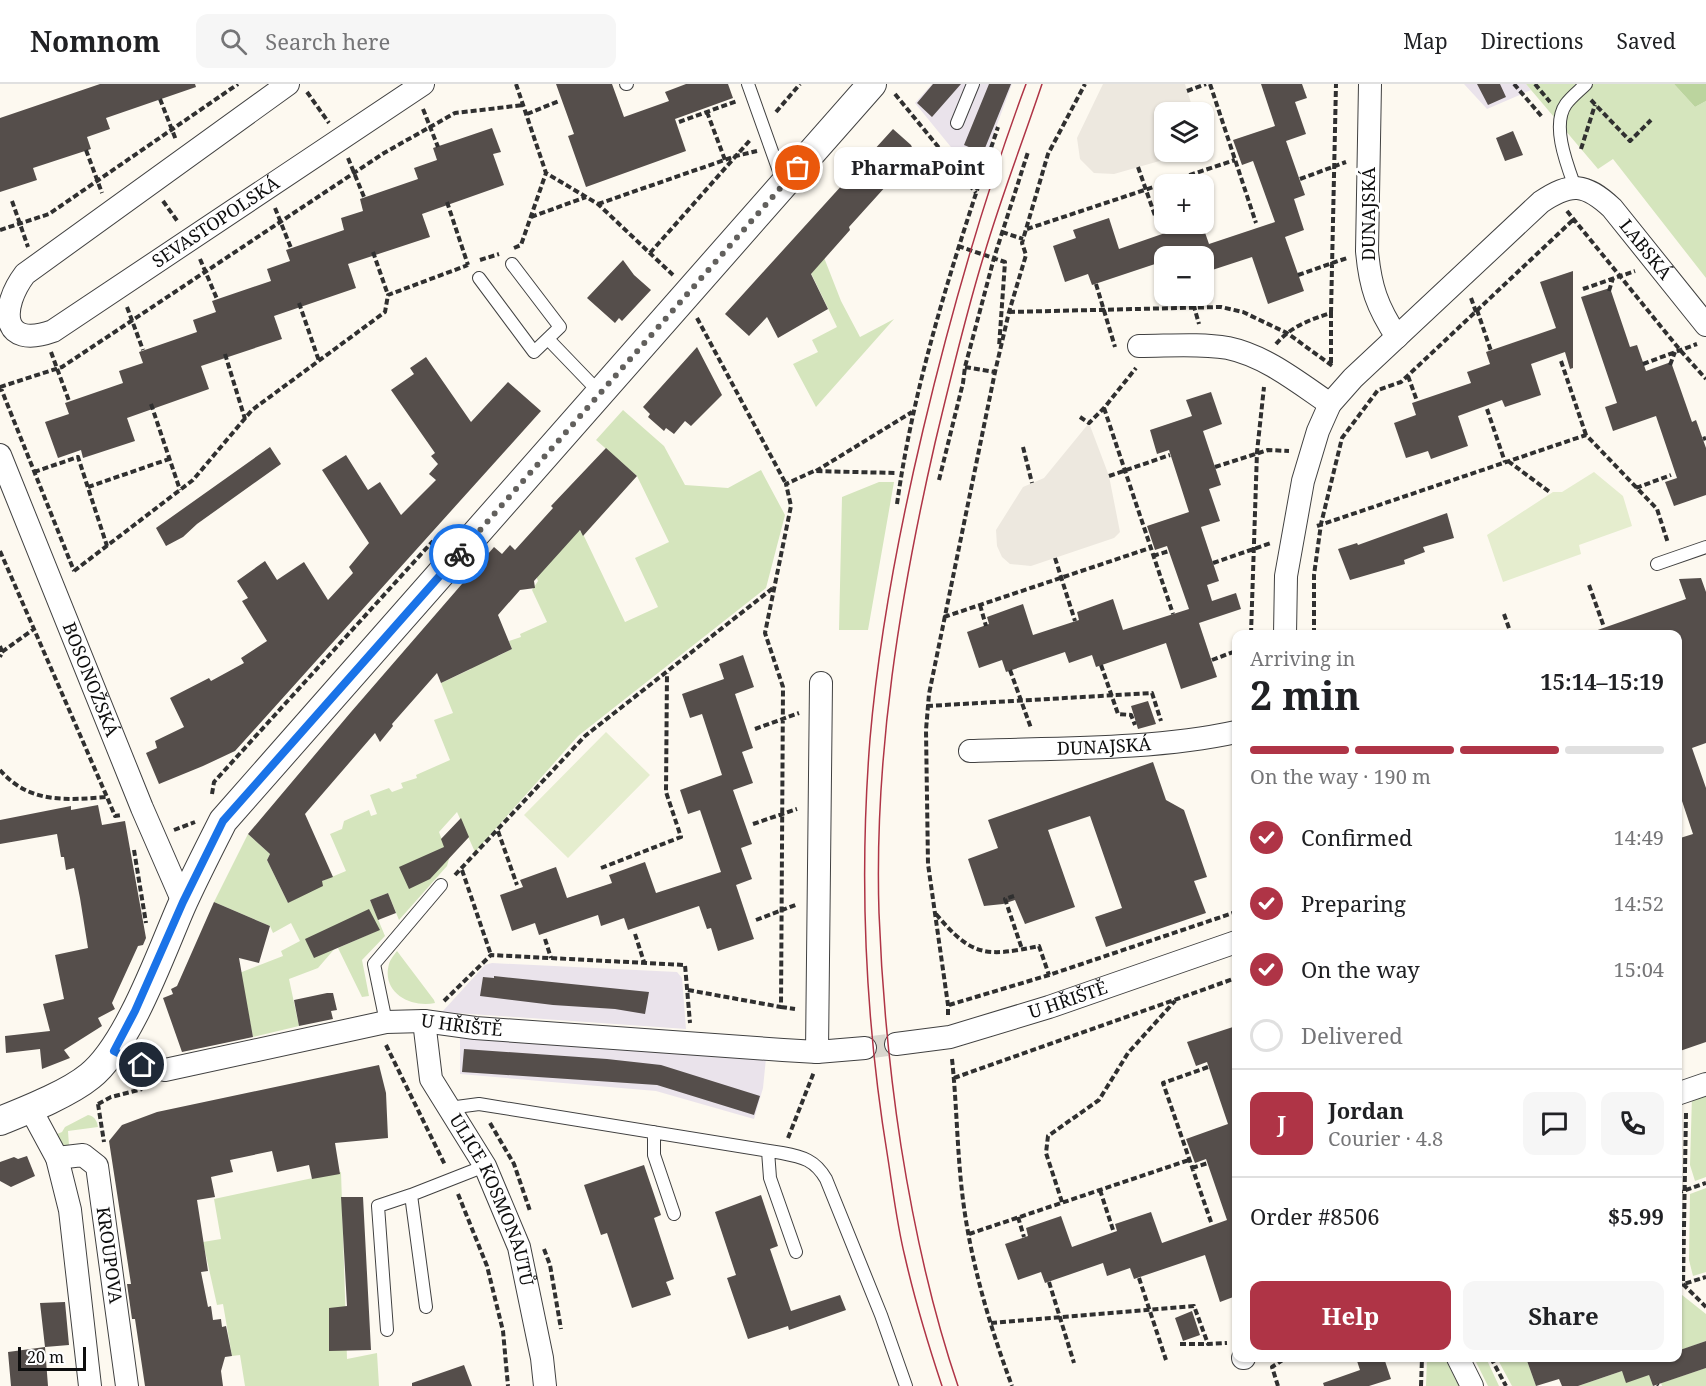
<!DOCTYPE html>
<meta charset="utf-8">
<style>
body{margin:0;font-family:"Noto Serif",serif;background:#f6f6f6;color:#202124;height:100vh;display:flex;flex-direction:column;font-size:22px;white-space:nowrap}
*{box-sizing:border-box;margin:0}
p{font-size:20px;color:#757577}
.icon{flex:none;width:33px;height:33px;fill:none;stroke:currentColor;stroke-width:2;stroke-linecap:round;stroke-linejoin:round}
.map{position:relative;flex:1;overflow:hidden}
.side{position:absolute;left:1232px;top:546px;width:450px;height:732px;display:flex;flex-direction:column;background:#fff;border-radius:12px;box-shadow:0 2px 4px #0004}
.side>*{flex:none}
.buttons{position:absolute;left:1154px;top:18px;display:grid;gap:12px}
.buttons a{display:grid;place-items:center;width:60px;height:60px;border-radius:12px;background:#fff;box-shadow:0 2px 4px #0004;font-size:30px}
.scale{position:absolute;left:18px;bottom:15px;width:68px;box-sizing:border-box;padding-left:6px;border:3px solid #0e0e0e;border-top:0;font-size:16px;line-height:21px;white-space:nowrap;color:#0e0e0e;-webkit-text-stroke:4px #fff;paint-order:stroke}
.pin{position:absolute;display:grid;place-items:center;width:51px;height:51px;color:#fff;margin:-26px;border:3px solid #fff;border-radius:50%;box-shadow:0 2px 6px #0007}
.courier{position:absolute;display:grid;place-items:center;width:60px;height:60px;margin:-30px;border:4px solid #1a73e8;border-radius:50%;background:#fff;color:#222;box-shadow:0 2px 8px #0007}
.bubble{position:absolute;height:42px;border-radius:12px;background:#fff;box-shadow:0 2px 4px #0004;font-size:20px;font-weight:700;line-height:42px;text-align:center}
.headline em{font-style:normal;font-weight:700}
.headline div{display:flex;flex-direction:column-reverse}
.headline{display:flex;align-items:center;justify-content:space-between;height:102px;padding:0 18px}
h1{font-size:39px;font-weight:700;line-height:45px}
.bar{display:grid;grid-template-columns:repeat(4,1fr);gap:9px 6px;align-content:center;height:72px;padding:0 18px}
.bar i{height:8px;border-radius:4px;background:#e0e0e0}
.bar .active{background:#af3446}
.bar p{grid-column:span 4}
.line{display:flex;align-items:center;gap:15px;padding:0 18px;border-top:2px solid #e0e0e0}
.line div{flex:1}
.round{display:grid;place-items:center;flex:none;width:63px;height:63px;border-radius:12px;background:#f6f6f6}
ol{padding:0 18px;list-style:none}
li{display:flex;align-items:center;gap:18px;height:66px}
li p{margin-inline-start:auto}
li .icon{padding:6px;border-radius:50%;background:#af3446;color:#fff;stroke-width:4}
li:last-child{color:#757577}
li i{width:33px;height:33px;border:3px solid #e0e0e0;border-radius:50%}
.button{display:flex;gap:12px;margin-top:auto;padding:12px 18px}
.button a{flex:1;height:69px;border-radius:12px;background:#af3446;color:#fff;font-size:24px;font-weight:700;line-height:69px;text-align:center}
.button a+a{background:#f6f6f6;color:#202124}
header{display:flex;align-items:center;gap:36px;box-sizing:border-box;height:84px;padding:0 30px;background:#fff;border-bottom:2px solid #e0e0e0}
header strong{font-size:28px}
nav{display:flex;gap:33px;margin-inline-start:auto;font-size:21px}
.search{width:420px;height:54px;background:#f6f6f6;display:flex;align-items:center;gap:15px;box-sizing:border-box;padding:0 21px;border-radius:12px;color:#757577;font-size:22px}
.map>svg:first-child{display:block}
.industrial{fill:#eae3eb}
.green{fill:#d5e5bd}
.forest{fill:#bbd49e}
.pitch{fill:#e5edce}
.plaza{fill:#ede8df}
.building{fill:#554e4b}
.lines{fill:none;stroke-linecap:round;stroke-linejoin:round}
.minor-tunnel{stroke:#d9d6ce;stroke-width:22;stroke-dasharray:22 11;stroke-linecap:butt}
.service-casing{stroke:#414141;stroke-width:14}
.minor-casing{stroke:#414141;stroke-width:24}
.tertiary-casing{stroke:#414141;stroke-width:30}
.path{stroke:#303030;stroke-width:4;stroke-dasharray:6 3;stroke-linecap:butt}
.service{stroke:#fff;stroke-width:12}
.minor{stroke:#fff;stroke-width:22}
.tertiary{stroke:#fff;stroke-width:28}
.tram{stroke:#af3446;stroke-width:1.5}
.done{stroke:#62605d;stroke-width:6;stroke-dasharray:0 10.8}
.route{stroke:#1a73e8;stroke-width:8}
.labels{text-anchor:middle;stroke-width:6;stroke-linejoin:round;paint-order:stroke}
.street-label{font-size:18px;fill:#0e0e0e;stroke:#fff}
</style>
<header>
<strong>Nomnom</strong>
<div class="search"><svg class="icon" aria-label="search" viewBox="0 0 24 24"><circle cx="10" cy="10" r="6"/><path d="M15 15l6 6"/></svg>Search here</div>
<nav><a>Map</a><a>Directions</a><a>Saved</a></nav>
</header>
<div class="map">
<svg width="1706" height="1302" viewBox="0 0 1706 1302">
<rect width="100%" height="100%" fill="#fdf9f0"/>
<path class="industrial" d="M932 0H1012L977 95 915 19Z
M1464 0H1526L1531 6 1487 25Z
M492 879 677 888 682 894 686 945 442 928 485 881Z
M460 952 766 974 763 1004 754 1035 656 1007 460 990Z"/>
<path class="green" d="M1526 0H1674L1695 23 1706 17V194L1613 75 1598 85Z
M823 171 841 217 860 253 894 235 816 323 793 280 818 268 812 256 837 243 809 185Z
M623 326 664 362 685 401 728 404 761 386 785 431 766 504 578 652 475 768 457 728 439 748 449 775 447 782 399 836 388 809 370 816 385 852 362 876 369 912 362 913 338 864 379 846 337 862 318 884 289 895 299 942 253 953 245 912 229 893 283 872 281 867 300 857 291 839 273 849 270 842 214 818 248 750 270 770 267 776 288 819 310 807 322 797 346 787 330 750 342 745 344 737 369 726 371 732 377 730 370 711 389 704 392 708 403 704 401 699 417 694 416 691 450 676 434 636 453 629 441 599 471 585 462 563 498 572 512 565 509 557 521 553 520 550 547 538 532 506 538 497 531 480 576 444 583 450 625 538 658 523 635 474 669 458 637 392 596 356Z
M879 398H894L868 546H839L842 413Z
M397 867 434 916 435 919C411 924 381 909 389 880 390 876 394 871 397 867Z
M1706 1007V1093L1695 1097 1690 1081 1692 1012Z
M1681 1015 1679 1103H1677V1017Z
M88 1031C94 1032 97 1036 98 1043L68 1047 69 1062 64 1063 57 1050 62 1048 65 1043Z
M341 1088 347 1275 377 1269 379 1302H245L240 1271 232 1272 223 1220 217 1221 203 1158 221 1155 214 1115Z
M1706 1104V1188L1693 1192 1689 1176 1690 1110Z
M1677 1207 1706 1230V1257L1681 1266 1677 1255Z
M1427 1274H1445L1459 1302H1426Z
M1474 1274H1486L1499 1302H1488Z
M1497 1274H1526L1536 1302H1512Z
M1706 1284V1302H1662L1661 1299Z
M1622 1287 1649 1291 1653 1302H1578Z"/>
<path class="forest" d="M1674 0H1706V17L1695 23Z"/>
<path class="pitch" d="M1594 388 1623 412 1632 442 1579 461 1581 470 1503 498 1487 451 1553 408H1562Z
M606 648 650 691 568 774 524 731Z"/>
<path class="plaza" d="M1103 0H1185L1194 28H1164V68H1191L1114 90 1094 89 1080 75 1077 54Z
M1089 339 1109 392 1120 448 1114 454 1031 482 1010 480 1002 473 997 462 996 446 1023 403 1044 394Z"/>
<path class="building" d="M100 0H195L196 3 106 34 110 45 87 53 91 65 33 84 37 96 0 108V34Z
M556 0H612L624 33 669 17 665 8 686 0H728L733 14 675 35 686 67 586 103 568 52 574 50Z
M933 0H961L932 33 917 19Z
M989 0H1011L983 69 964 61Z
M1261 0H1302L1307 14 1295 18 1306 50 1286 57 1305 111 1294 115 1304 146 1285 153 1304 207 1268 220 1252 173 1203 189V172H1164V177L1092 201 1088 190 1065 198 1053 162 1076 154 1073 146 1109 134 1119 165 1165 149 1162 140H1202L1209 160 1275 138 1253 77 1242 81 1233 56 1275 42Z
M1477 0H1500L1506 13 1488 21Z
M492 44 501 68 493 70 504 101 422 130 430 153 348 180 356 204 274 232 282 255 201 282 209 305 127 334 135 357 83 374 81 366 58 374 45 338 69 330 65 319 123 299 119 287 143 279 139 268 197 248 193 236 216 228 212 217 271 197 267 185 290 177 286 166 344 146 341 134 363 127 360 115 418 95 414 84 437 76 433 64Z
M893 45 911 61 915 70 849 143 850 146 811 190 828 225 778 254 767 233 749 252 725 230Z
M1513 47 1523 71 1505 77 1496 54Z
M623 176 634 191 651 206 622 237 619 234 615 239 587 214Z
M1573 187V284L1570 285 1565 268 1531 280 1541 311 1505 323 1502 316 1458 332 1468 362 1431 375 1428 367 1406 374 1394 339 1416 331 1412 319 1471 299 1467 288 1490 280 1486 268 1556 244 1540 198Z
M1610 204 1630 263 1637 261 1646 287 1671 278 1692 338 1696 336 1706 364V411L1674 422 1665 398 1677 394 1656 332 1613 347 1605 323 1617 319 1581 213Z
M697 263 722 311 691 342 685 337 674 350 666 344 664 347 648 333 650 330 643 323Z
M426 273 471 338 508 298 541 327 235 667 203 682 159 700 146 669 157 664 155 657 184 643 170 614 209 594 211 597 244 579 241 574 267 557 242 517 248 514 237 497 265 477 277 496 304 478 328 516 353 489 349 483 369 459 322 386 346 371 368 406 380 398 401 431 436 396 429 390 438 380 431 372 435 369 391 306 414 290 410 284Z
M1211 308 1222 340 1203 347 1221 401 1209 405 1220 437 1201 443 1219 497 1207 501 1212 517 1236 509 1241 525 1199 539 1217 593 1181 605 1166 559 1096 583 1092 571 1069 579 1065 568 1006 588 1002 576 979 584 967 548 989 540 987 533 1023 520 1033 551 1079 536 1077 528 1113 515 1123 546 1189 525 1167 462 1155 466 1147 442 1189 428 1169 366 1157 370 1150 346 1192 332 1186 316Z
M270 363 281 380 197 440 183 453 166 462 156 444Z
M606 364 637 392 583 452 580 446 534 497 535 504 520 506 498 531 512 565 441 599 437 589 392 640 393 642 380 658 375 649 305 730 333 793 322 797 323 802 288 819 267 776 270 770 248 750 351 628 494 463 502 470 510 461 515 466 553 424 551 422Z
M1447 429 1454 454 1423 463 1425 468 1404 476 1405 480 1350 496 1338 465 1357 459 1358 461Z
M1701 494 1706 508V659L1692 664 1706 704V958L1677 968V755L1693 750 1677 702V550H1592V548L1686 515 1679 495Z
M743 571 754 603 735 610 753 664 742 668 753 699 733 706 752 760 741 764 752 795 736 801 754 855 718 867 711 844 707 845 699 822 628 846 624 834 601 842 598 831 539 851 535 839 512 847 500 811 523 803 520 796 556 783 567 814 612 799 609 791 645 778 656 809 721 788 700 726 688 730 680 706 722 691 702 630 690 634 682 610 724 595 719 580Z
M1148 617 1156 640 1138 645 1131 622Z
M1153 678 1166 716 1184 726 1207 793 1194 797 1206 829 1106 863 1095 833 1122 824 1090 732 1048 746 1075 823 1025 840 1015 816 1003 820 984 822 968 775 998 764 988 736Z
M98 721 102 741 125 737 146 854 143 861 138 862 112 919 115 925 98 934 102 942 64 966 70 974 42 985 40 965 6 969 5 952 50 947 43 920 64 915 55 871 88 864 80 814 74 784 66 786 64 773H61L57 750 0 760V736L71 722V726Z
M461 734 469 753 430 795 409 805 399 783 444 763 441 755Z
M388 809 396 829 378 836 370 816Z
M214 818 270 842 259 879 239 874 253 953 182 968 163 914 173 910 171 905 177 902Z
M369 825 380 846 314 874 305 855Z
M494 892 649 908 645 930 615 925 553 921 480 912 483 893 494 894Z
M327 909H333L337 926 331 927 333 935 299 942 294 916Z
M1236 942V1212L1220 1218 1205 1171 1134 1195 1130 1184 1107 1192 1103 1179 1045 1199 1041 1188 1018 1196 1005 1160 1028 1152 1026 1144 1061 1132 1072 1163 1117 1147 1115 1140 1151 1128 1162 1159 1227 1136 1206 1075 1195 1079 1186 1055 1228 1040 1207 978 1196 982 1187 958Z
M464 965 607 975 661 981 760 1012 754 1031 657 1001 462 988Z
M379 981 386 1009 388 1054 335 1059 340 1090 312 1095 309 1081 277 1088 272 1067 230 1076 233 1088 211 1093 215 1113 197 1116 208 1187 201 1188 208 1223 211 1222 213 1236 221 1235 222 1243 226 1242 232 1272 225 1273 221 1287 223 1302H145L135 1235H132L127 1200H131L109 1057 122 1041 157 1028Z
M27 1072 35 1092 11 1103 0 1097V1078L14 1073 18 1075Z
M644 1081 661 1131 654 1134 674 1195 666 1198 671 1211 632 1224 607 1149 601 1151 584 1101Z
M761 1111 778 1162 770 1165 791 1227 840 1211 846 1226 789 1246 788 1242 748 1255 727 1194 736 1191 715 1128Z
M341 1113H363L371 1266 329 1267V1224L347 1222Z
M65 1218 69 1261 45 1263 40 1219Z
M1192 1227 1200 1251 1183 1257 1175 1234Z
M1706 1257V1284L1653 1302 1649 1291 1626 1299 1622 1287 1578 1302H1562L1559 1295 1536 1302 1526 1274H1677V1267Z
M45 1263 48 1302H11L8 1268Z
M1356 1274H1384L1391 1295 1369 1302H1324L1323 1299 1360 1286Z
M464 1281 472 1302H412V1299Z"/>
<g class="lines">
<path class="minor-tunnel" d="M865 964 896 960"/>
<g class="service-casing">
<path id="service" d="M626 0H627
M748 0 784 101
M957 39 973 0
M1575 103C1567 81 1551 41 1566 20 1571 13 1580 6 1586 0
M479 194 534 268 560 243 512 180
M548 255 600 309
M1657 480 1706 463
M386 938 374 880 441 801
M449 1024 479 1020 782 1069C803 1073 815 1076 826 1095L881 1231 906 1302
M654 1048V1071L674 1130
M768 1067 770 1094 796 1168
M426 1223 411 1111 485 1082
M387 1246 378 1122 411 1111"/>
</g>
<g class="minor-casing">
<g id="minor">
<path id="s1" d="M288 0 25 190C0 223 0 266 53 247L423 0"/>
<path d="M1370 0 1367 167C1370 202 1377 223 1397 253"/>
<path d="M1139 262C1169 262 1199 259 1228 264 1266 272 1299 299 1330 320"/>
<path id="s2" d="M0 371 142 724 183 818"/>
<path id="s3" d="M1285 550 1286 492 1303 397 1318 347 1330 320 1353 294 1541 118C1571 98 1585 99 1612 124L1706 241"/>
<path id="s4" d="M970 667C1055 664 1154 666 1236 648"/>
<path id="s5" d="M424 937 431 995 485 1082 519 1163 542 1274 545 1302"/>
<path id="s6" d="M896 960 950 953 1049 923 1236 858"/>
<path id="s7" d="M114 967 142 981 165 986 386 938 424 937 475 944 783 966 817 968 865 964"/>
<path d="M817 968 821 599"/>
<path d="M1677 1010 1706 1000"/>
<path d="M30 1024 57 1074 70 1126 90 1302"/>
<path id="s8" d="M57 1074 83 1071 97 1082 127 1302"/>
<path d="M1243 1274H1244"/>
<path d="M1458 1274 1472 1302"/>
</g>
</g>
<g class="tertiary-casing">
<path id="tertiary" d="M0 1037C27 1026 68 1010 90 992 128 962 161 869 181 823 194 794 209 765 223 737L872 0"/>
</g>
<path class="path" d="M516 0 546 89 598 120 673 191
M1210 0 1256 139
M1514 0 1543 34
M1535 0 1550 18
M1187 7 1206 0
M307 8 329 39
M895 10 976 109
M160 15 176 56
M1591 16 1630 57 1651 36
M423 25 438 63
M707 28 725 76
M776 28 800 0
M527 30 559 17
M679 38 737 17
M1581 65 1595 21
M86 66 102 109
M348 74 364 113
M1138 83 1160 146
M1300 95 1346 78
M12 117 28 163
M163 117 178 138
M447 118 468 181
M598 120 736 72 757 67
M275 124 291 164
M1567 127 1680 266 1706 295
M531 133 586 113
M1027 145 1235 76
M0 146 49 130 238 0
M1002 148 1023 155
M958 162 1005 178 999 263
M514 164 521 161 546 89
M373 168 388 211
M650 169 751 55
M200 175 217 215
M480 176 499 170
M1298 191 1347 174
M1096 200 1115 263
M1583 205 1635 187
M1609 207 1613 194
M1191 212 1199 240
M1471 214 1476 228
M299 219 319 277
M127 223 143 266
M1477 226 1491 267
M1009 228 1221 223 1243 228 1287 249 1334 283
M1331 229 1336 0
M697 234 786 400
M1276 260C1290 243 1311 235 1331 229V280
M51 268 69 317
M225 270 245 335
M1561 277 1586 351
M1643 280 1697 260
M1670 281 1675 268
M965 283 995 288
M1408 292 1417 317
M0 302 74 487
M0 303 62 283 384 69 455 29 524 21
M151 320 180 406
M1104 324 1173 530
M1487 325 1505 378
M1080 333 1089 339 1104 324 1136 284
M1703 355 1706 354
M1023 363 1032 399
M1508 377 1551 409
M1215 383 1268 366 1289 367
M816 387 912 328
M34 388 78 373 107 462
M1109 392 1170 371
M939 396 963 299 965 283 994 174 1028 68
M88 403 169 375
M1636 404 1671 391
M897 420C915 291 957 166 998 43
M1317 442 1586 351 1657 425 1668 459
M0 467 107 713
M1153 472 1169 467
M1055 474 1075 537
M1213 479 1271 459
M74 487 193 396 252 326 385 228 388 211 468 181
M1589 501 1604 543
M980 521 986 542
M1504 530 1511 550
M944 533 1150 464
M1251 550 1257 368 1264 303
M1314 550V491L1321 440 1342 354 1378 306 1401 298 1574 135
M0 562 2 568 0 573
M2 568 34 545
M1212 576 1236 567
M1101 581 1118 630 1131 631 1135 641
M1010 586 1031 644
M927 622 1152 609 1161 637
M755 645 799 629
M0 686C29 720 67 716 107 713L115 732 122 731
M212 710 214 698 433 457
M753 740 797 725
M174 746 195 738
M498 747 517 801
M134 766 146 839
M601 784 681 753 666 708 667 589
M462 786 491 871
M455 791 585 652 773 504
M1014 812 1005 815 1022 865
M936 830C972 873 986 873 1039 862L1049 891
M756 836 798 820
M635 850 644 878
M545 855 551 874
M688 906 781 923 783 603 765 549 791 422 786 400 814 387 895 389
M444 917 491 871 685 881 690 939
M949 921 1049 891 1236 828
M781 923 795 925
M948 931V921L928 780 926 646 929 610 995 288 1009 228 1026 171 1022 159 1048 70 1085 0
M386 961 445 1081
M952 975C957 1022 957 1069 963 1116 971 1179 990 1243 1012 1302
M1208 983 1163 999 1212 1141
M954 994 1236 894
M98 1020 111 1013 142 1005
M98 1020 104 1058
M1686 1029 1683 1200 1706 1223
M490 1039 514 1080 530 1127
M788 1054 814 988
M1192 1084 1208 1079
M1100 1106 1114 1149
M1677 1109 1706 1099
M458 1110 487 1182 503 1247 508 1302
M1062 1118 1046 1069 1048 1052 1099 1016 1128 969 1175 917
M1018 1133 1024 1153
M969 1150 1189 1076
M544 1165 550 1181 561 1245
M1139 1194 1166 1276
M1049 1198 1074 1279
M1677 1202 1706 1193
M991 1239 1194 1222 1208 1260 1227 1259
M1180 1260H1208
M1491 1274 1506 1302
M1657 1301 1658 1302
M1278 1302 1272 1283 1286 1274
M1421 1302 1422 1274"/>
<use href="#service" class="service"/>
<use href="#minor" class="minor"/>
<use href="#tertiary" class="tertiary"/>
<path class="tram" d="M942 1302C928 1260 915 1217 905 1173 897 1141 893 1107 888 1075 865 936 859 795 870 655 879 551 899 447 923 346 951 228 984 113 1026 0
M958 1302C931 1223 914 1144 901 1062 889 984 882 907 879 829 874 671 900 512 935 359 950 296 965 233 984 171 1001 113 1023 57 1042 0"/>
</g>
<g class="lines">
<path class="done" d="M459 470 798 84"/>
<path class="route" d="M142 981 114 967 135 927 183 818 223 737 459 470"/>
</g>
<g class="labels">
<g class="street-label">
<text transform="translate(1369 130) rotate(-90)" y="6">DUNAJSKÁ</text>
<text dy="6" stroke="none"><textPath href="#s1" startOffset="622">SEVASTOPOLSKÁ</textPath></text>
<text dy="6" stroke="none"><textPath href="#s3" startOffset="662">LABSKÁ</textPath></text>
<text dy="6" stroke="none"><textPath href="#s2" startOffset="242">BOSONOŽSKÁ</textPath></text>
<text dy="6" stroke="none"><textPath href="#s4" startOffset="134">DUNAJSKÁ</textPath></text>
<text dy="6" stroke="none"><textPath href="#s6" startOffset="178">U HŘIŠTĚ</textPath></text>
<text dy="6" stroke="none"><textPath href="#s7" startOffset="357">U HŘIŠTĚ</textPath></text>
<text dy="6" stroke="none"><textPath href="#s5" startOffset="195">ULICE KOSMONAUTŮ</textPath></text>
<text dy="6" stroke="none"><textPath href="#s8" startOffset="134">KROUPOVA</textPath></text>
</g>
</g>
</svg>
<div class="buttons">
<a><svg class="icon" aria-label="layers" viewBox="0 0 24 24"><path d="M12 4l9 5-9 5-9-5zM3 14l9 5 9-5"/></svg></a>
<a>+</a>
<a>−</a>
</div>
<div class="scale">20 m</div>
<div class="pin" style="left:798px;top:84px;background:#ea580c"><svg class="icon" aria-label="bag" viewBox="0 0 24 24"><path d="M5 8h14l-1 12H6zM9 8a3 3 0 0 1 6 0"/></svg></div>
<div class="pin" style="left:142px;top:981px;background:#1f2937"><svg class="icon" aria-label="home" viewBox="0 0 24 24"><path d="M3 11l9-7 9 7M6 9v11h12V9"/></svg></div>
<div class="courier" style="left:459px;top:470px"><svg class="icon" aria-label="bike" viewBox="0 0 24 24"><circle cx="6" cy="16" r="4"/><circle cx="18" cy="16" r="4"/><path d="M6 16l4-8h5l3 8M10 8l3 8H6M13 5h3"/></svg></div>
<div class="bubble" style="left:834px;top:63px;width:168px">PharmaPoint</div>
<section class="side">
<div class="headline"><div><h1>2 min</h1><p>Arriving in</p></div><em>15:14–15:19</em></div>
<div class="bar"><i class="active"></i><i class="active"></i><i class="active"></i><i></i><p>On the way · 190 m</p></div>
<ol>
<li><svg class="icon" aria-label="check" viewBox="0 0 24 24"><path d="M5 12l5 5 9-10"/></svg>Confirmed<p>14:49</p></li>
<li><svg class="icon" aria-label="check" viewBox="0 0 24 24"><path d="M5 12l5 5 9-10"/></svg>Preparing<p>14:52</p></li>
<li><svg class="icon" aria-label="check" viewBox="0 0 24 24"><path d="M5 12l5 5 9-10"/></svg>On the way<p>15:04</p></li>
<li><i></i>Delivered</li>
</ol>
<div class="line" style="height:108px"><b class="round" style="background:#af3446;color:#fff">J</b><div><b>Jordan</b><p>Courier · 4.8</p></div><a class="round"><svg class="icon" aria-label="chat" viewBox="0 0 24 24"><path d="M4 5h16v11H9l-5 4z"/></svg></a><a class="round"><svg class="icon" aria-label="phone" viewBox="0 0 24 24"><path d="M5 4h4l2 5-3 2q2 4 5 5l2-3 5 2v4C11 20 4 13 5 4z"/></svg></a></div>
<div class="line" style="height:78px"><div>Order #8506</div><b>$5.99</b></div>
<div class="button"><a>Help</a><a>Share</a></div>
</section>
</div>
